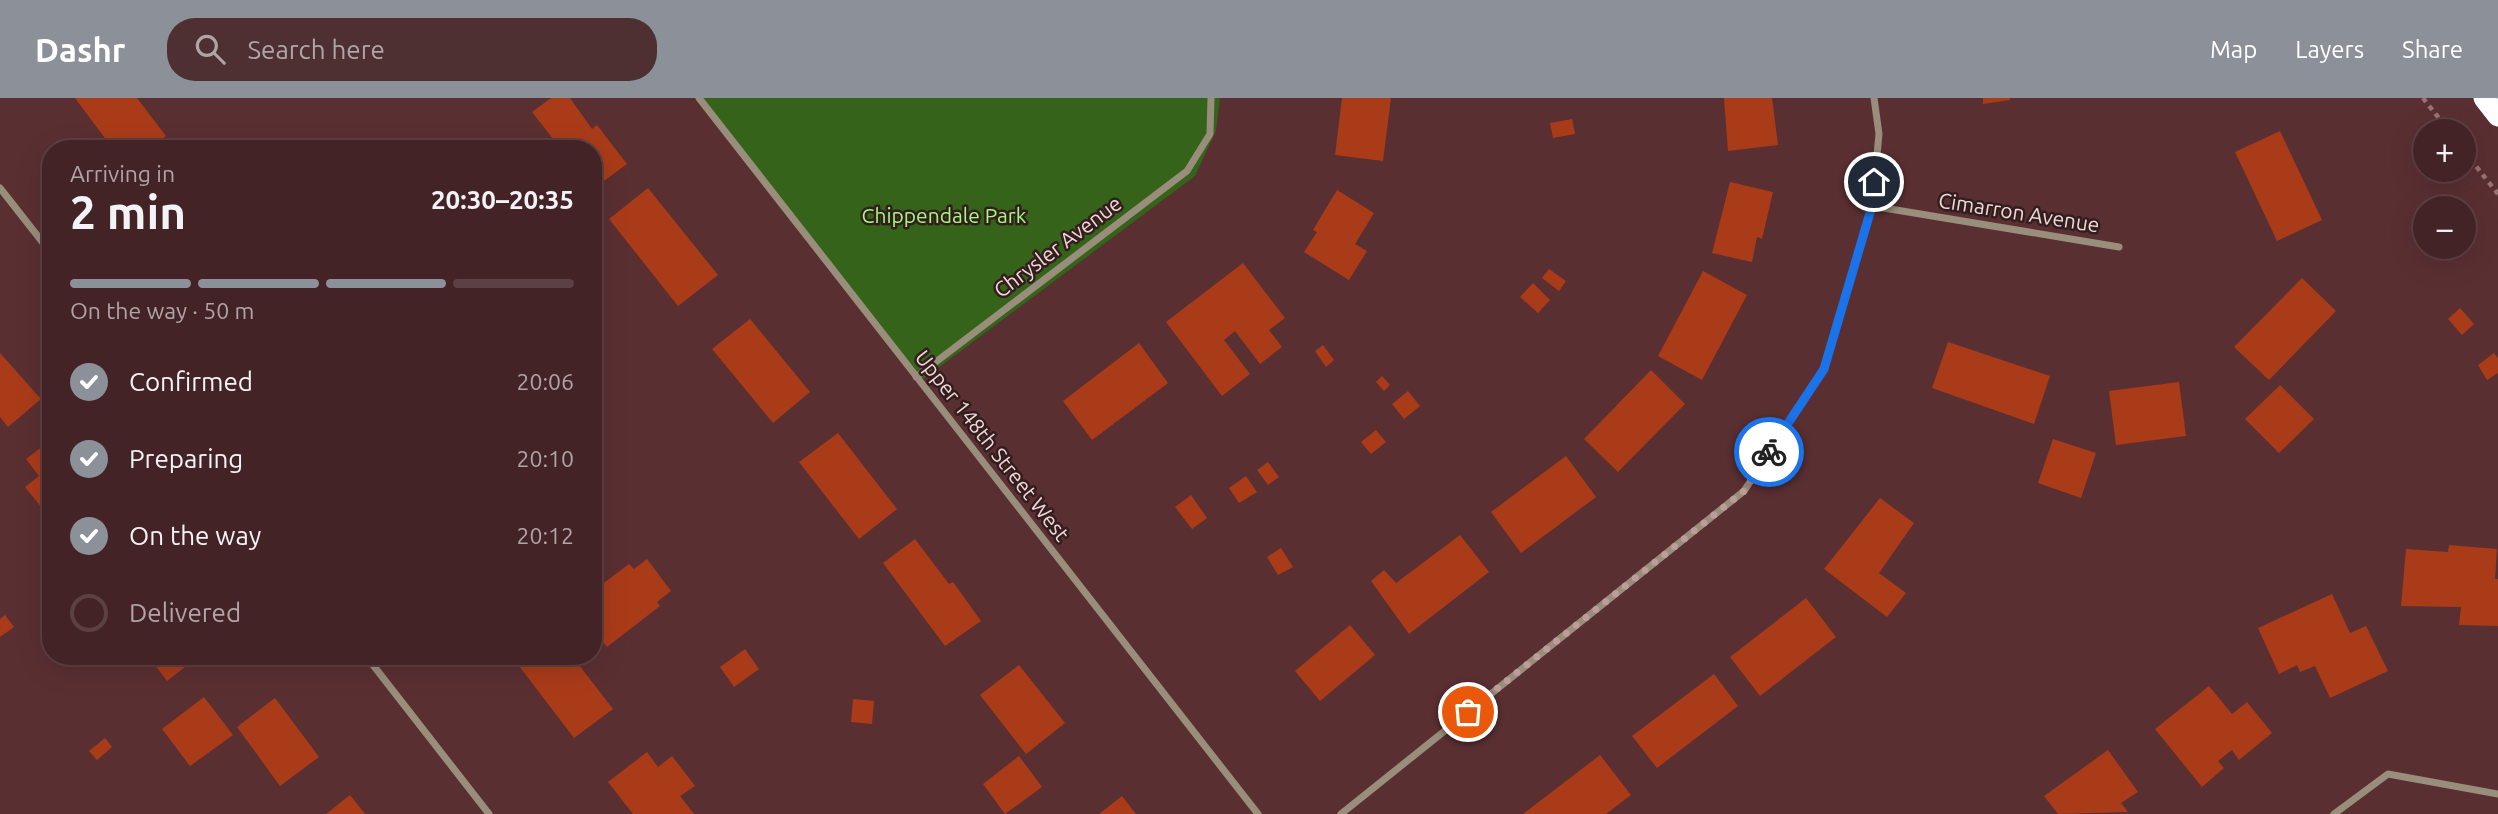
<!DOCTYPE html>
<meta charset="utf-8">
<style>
body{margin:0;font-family:Ubuntu,sans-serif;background:#4e2f32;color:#f1f3f6;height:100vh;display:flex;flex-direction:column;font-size:26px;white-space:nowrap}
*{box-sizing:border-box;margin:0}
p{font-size:23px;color:#afa4a7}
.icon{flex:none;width:38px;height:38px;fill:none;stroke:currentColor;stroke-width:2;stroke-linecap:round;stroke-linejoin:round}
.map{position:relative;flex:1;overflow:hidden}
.drawer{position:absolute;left:42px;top:42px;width:560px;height:525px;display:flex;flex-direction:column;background:#442326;border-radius:28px;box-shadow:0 7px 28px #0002,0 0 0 2px #5c4043}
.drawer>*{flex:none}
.fabs{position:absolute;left:2413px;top:21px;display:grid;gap:14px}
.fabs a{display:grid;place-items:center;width:63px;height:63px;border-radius:50%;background:#442326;box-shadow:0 7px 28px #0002,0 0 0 2px #5c4043;font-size:35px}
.pin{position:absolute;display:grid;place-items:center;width:60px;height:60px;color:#fff;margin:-30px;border:4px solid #fff;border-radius:50%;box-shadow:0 2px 7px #0007}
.courier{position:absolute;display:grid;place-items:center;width:70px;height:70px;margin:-35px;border:5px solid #1a73e8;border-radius:50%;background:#fff;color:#222;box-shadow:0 2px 9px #0007}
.head em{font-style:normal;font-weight:700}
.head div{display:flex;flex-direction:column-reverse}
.head{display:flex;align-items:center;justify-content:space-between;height:119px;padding:0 28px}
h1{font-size:46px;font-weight:700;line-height:52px}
.bar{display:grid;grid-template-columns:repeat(4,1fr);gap:10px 7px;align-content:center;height:84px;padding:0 28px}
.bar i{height:9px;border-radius:5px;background:#5c4043}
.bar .selected{background:#8c9099}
.bar p{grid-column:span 4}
ol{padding:0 28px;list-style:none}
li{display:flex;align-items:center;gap:21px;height:77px}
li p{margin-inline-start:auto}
li .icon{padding:7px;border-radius:50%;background:#8c9099;color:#fff;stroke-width:4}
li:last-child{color:#afa4a7}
li i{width:38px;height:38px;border:4px solid #5c4043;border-radius:50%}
header{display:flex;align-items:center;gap:42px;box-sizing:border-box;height:98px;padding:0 35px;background:#8c9099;color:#fff}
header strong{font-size:33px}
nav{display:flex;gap:38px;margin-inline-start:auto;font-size:24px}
.search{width:490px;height:63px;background:#4e2f32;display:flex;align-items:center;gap:18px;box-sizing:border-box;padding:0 24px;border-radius:28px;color:#afa4a7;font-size:26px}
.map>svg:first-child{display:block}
.green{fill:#346319}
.building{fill:#aa3b19}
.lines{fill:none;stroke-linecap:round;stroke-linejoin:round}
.path{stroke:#987275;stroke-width:4.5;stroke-dasharray:5 5;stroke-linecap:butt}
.street{stroke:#998d7c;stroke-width:7}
.highway{stroke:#fff;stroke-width:21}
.done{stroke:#bd9c9d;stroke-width:7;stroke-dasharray:0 12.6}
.route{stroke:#1a73e8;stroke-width:9}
.labels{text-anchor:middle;stroke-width:5;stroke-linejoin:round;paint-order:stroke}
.street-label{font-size:21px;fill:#f3d6d7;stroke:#321e1f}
.park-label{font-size:21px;fill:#a3f979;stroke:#321e1f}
</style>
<header>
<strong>Dashr</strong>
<div class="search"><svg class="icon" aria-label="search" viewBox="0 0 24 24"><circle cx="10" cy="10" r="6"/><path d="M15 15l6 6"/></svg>Search here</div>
<nav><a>Map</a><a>Layers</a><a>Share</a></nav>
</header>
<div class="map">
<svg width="2498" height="716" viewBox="0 0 2498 716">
<rect width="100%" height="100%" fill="#5a2f32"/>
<path class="green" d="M702 0H1220L1216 33 1195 78 922 282Z"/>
<path class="building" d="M75 0H137L166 38 148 51H113Z
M551 0H570L592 31 597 27 627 66 593 91V51H561L532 14Z
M1342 0H1391L1383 63 1335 57Z
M1724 0H1772L1778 47 1728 53Z
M1983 0H2010V2L1983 6Z
M1572 21 1575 36 1553 40 1550 25Z
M2280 33 2322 122 2277 143 2235 54Z
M408 41 415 51H395Z
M1730 84 1773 94 1762 141 1757 139 1752 164 1712 155Z
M648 90 718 177 678 208 609 121Z
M1337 92 1374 115 1355 146 1367 153 1349 182 1304 154 1317 134 1313 132Z
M2431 149H2447L2444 162 2429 159Z
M1243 165 1285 220 1269 232 1282 249 1260 266 1235 233 1224 242 1250 276 1222 298 1166 224Z
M1549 171 1566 183 1559 193 1542 180Z
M1703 173 1747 197 1702 282 1658 258Z
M2302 180 2336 213 2269 282 2234 249Z
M1533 185 1550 202 1538 215 1520 199Z
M2460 210 2474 226 2462 237 2448 221Z
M750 221 810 294 773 325 712 251Z
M1948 244 2050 278 2034 326 1932 290Z
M1139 245 1168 285 1092 342 1063 303Z
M1323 247 1334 262 1326 269 1315 253Z
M0 255 41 301 8 329 0 319Z
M2494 255 2498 260V275L2487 282 2478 267Z
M1651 272 1685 306 1618 374 1584 341Z
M1382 278 1390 287 1384 293 1376 284Z
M2179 284 2186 338 2116 347 2109 293Z
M2280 287 2314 321 2279 355 2245 321Z
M1408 293 1420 308 1404 321 1392 306Z
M1376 332 1386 344 1371 356 1361 344Z
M838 335 897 411 859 441 799 364Z
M2053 341 2096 355 2081 400 2038 385Z
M51 342V421L25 389 39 378 26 361Z
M1566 358 1596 399 1521 455 1491 414Z
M1268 364 1279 379 1268 387 1257 372Z
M1246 378 1257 394 1239 405 1229 390Z
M1191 397 1207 420 1192 431 1175 409Z
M1880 400 1914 425 1879 475 1906 495 1887 519 1824 471Z
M1460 437 1489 474 1409 536 1371 483 1384 472 1396 485Z
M915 441 949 486 953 484 981 523 945 548 883 465Z
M2449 447 2497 451 2495 481H2498V528L2459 527 2461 509 2401 508 2406 451 2448 454Z
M1281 450 1293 469 1278 477 1267 459Z
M647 461 671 493 657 504 660 508 607 549 593 532V493L629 466 634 471Z
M2332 496 2350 535 2366 528 2388 573 2330 600 2315 568 2300 574 2297 567 2279 576 2258 530Z
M1806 500 1836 539 1760 598 1730 559Z
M5 517 14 529 0 539V521Z
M1350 527 1375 557 1320 603 1295 573Z
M745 551 759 571 734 589 720 569Z
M148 558H199L167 583Z
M532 558H572L613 611 574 640 519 568Z
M1019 567 1065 625 1026 656 980 597Z
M1714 576 1738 608 1657 670 1632 638Z
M2209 588 2232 616 2247 604 2272 635 2239 662 2232 652 2218 663 2224 670 2202 689 2155 631Z
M204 599 233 637 190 668 162 631Z
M275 600 319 659 280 688 237 629Z
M853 601 874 603 872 626 851 624Z
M105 640 112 649 97 662 89 653Z
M2108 652 2138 694 2121 705 2128 714 2058 716 2044 698Z
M647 654 658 669 672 658 695 688 680 698 694 716H633L608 684Z
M1600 657 1631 697 1606 716H1523Z
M1019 658 1042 689 1005 716 983 686Z
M350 697 365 716H326Z
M1122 698 1136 716H1099Z"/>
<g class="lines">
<path class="path" d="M2423 0 2449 33
M2464 53 2498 96"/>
<path class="street" d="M699 0 1258 716
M0 90 51 155
M1872 108 2119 149
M916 279 1187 73 1210 36 1211 0
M366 558 489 716
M1341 716 1744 393 1824 271 1872 108 1879 36 1874 0
M2334 716 2388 676 2498 696"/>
<path class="highway" d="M2484 0 2498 18"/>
</g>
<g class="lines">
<path class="done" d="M1468 614 1744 393 1769 354"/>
<path class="route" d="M1769 354 1824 271 1872 108 1874 84"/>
</g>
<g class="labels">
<g class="street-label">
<text transform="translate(2019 115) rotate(9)" y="7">Cimarron Avenue</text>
<text transform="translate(1058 149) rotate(-37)" y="7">Chrysler Avenue</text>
<text transform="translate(992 348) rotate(52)" y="7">Upper 148th Street West</text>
</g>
<g class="park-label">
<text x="944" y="125">Chippendale Park</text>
</g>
</g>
</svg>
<div class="fabs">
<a>+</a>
<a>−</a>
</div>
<div class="pin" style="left:1468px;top:614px;background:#ea580c"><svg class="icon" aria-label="bag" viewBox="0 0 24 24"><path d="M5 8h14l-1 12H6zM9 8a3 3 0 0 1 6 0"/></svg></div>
<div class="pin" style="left:1874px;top:84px;background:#1f2937"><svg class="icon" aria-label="home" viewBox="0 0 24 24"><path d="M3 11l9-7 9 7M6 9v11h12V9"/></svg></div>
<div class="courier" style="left:1769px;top:354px"><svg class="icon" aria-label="bike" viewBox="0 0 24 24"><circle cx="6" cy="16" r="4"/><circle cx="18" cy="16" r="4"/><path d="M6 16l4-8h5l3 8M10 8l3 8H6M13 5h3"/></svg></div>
<section class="drawer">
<div class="head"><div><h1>2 min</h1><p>Arriving in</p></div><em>20:30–20:35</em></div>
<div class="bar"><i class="selected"></i><i class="selected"></i><i class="selected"></i><i></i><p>On the way · 50 m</p></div>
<ol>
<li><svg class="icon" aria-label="check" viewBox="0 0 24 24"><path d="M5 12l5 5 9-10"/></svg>Confirmed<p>20:06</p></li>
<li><svg class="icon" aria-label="check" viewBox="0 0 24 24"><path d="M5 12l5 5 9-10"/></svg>Preparing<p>20:10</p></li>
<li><svg class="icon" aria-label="check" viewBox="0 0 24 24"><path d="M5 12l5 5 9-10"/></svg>On the way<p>20:12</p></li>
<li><i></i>Delivered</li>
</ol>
</section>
</div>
